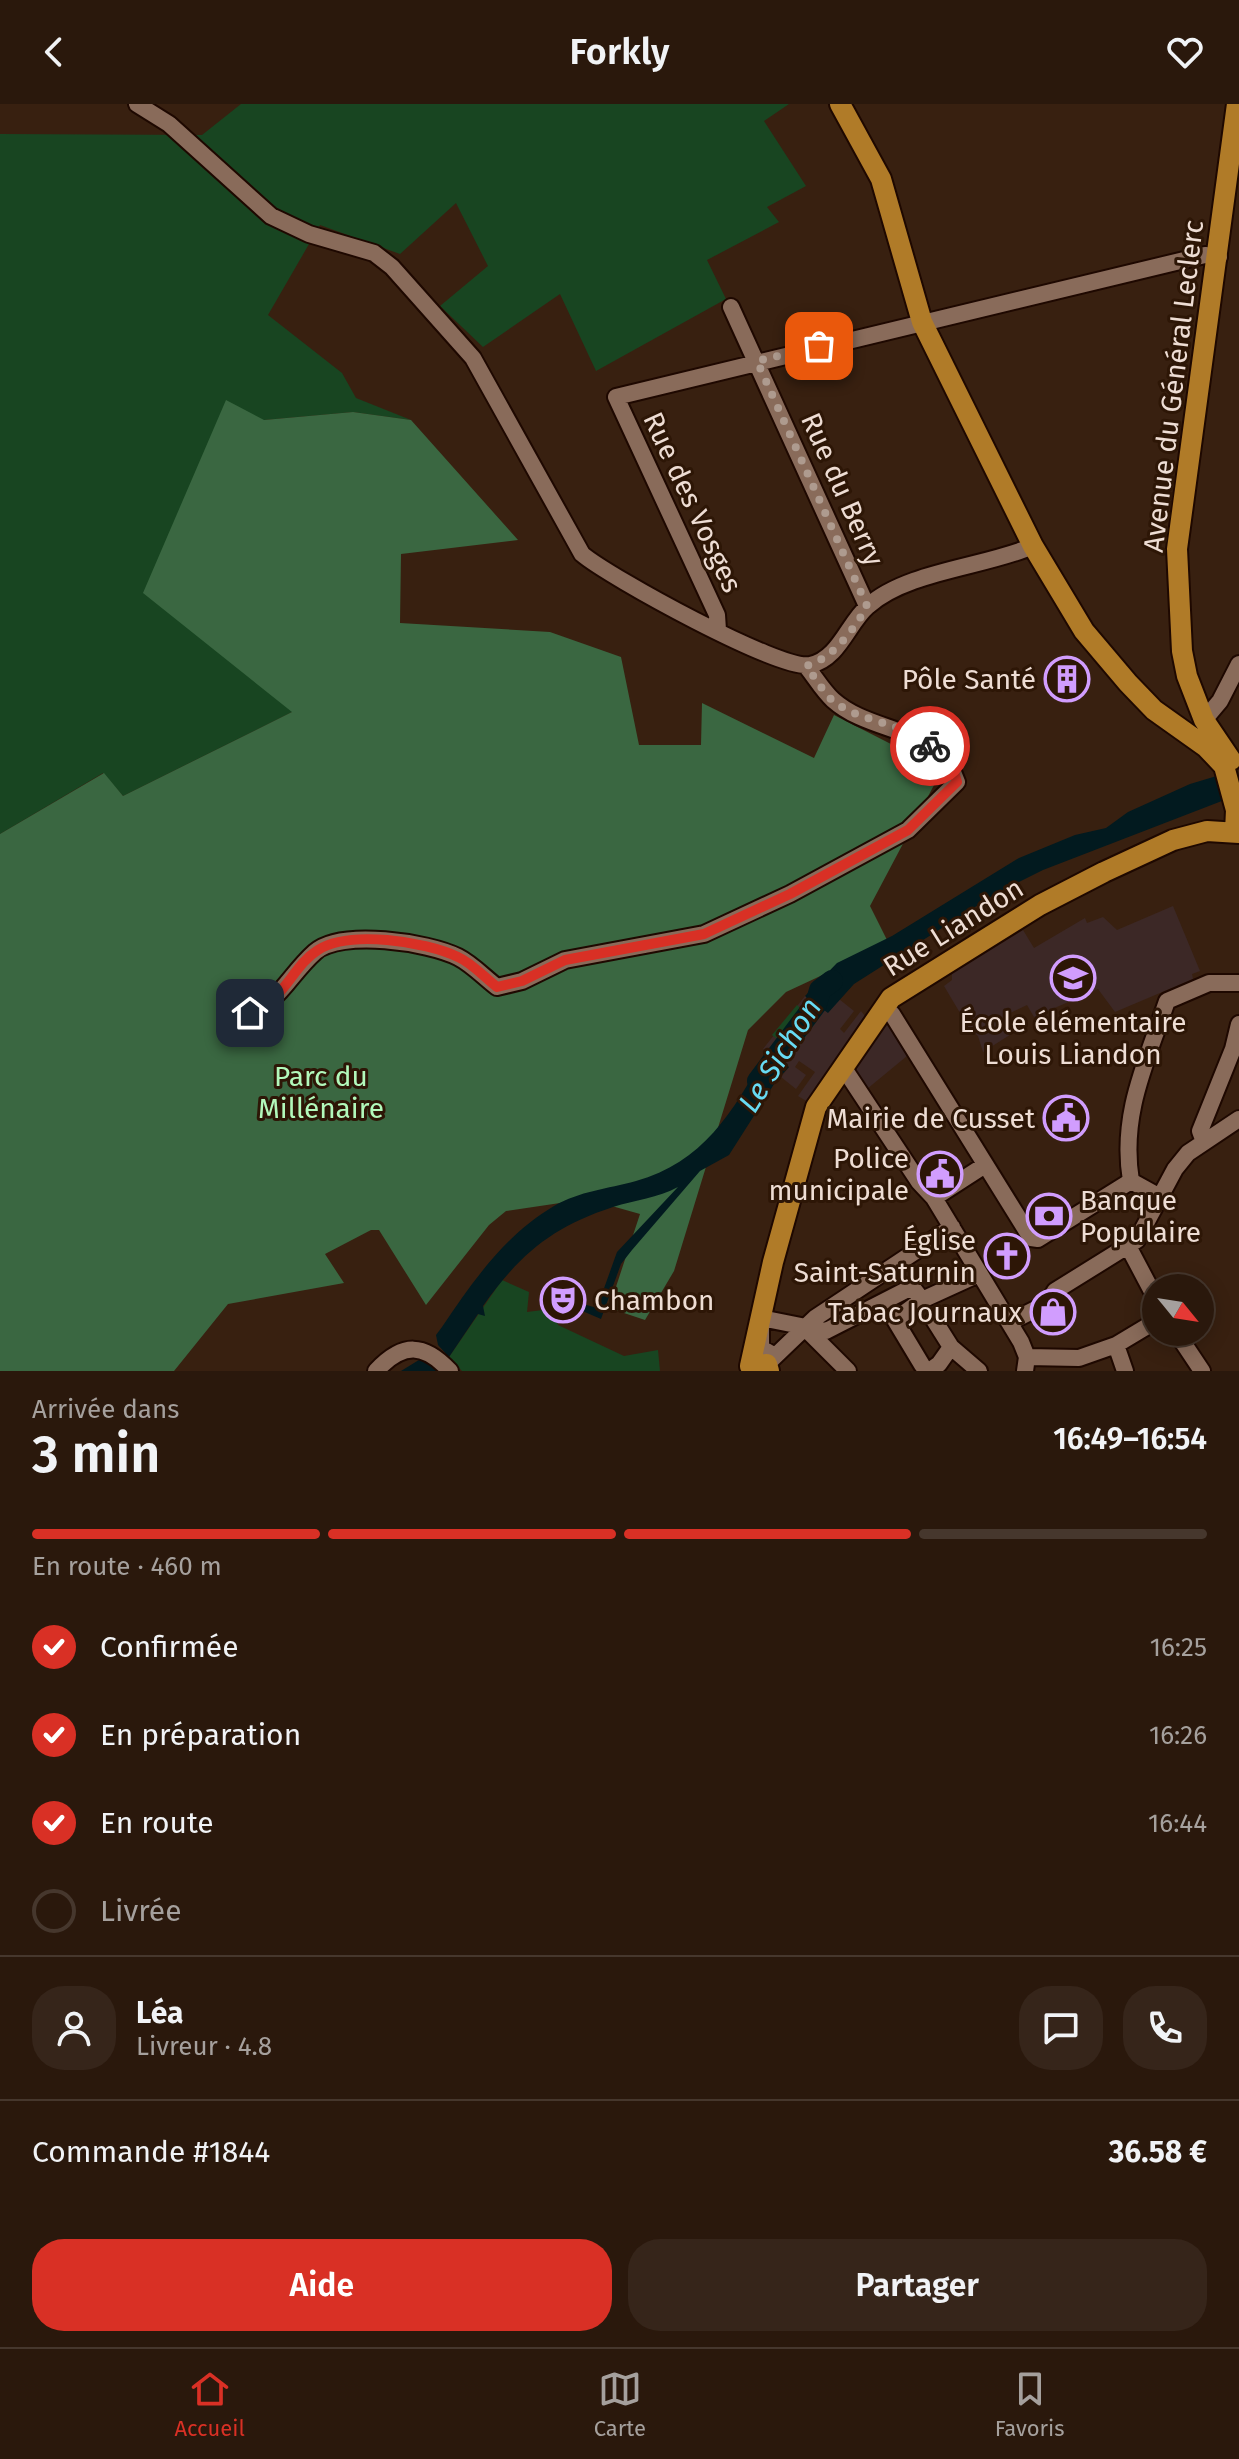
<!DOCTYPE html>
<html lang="fr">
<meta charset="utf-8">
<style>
body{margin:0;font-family:"Fira Sans",sans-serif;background:#36251a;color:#f1f3f6;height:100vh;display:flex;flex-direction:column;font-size:30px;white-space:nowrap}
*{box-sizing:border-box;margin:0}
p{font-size:26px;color:#a5a09d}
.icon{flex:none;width:44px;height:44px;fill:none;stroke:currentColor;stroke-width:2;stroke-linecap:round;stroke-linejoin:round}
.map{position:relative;height:1267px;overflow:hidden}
.sheet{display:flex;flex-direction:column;background:#2a180c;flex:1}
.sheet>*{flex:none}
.needle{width:52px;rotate:120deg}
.fabs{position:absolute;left:1142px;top:1170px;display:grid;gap:16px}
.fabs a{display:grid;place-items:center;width:72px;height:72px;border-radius:50%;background:#2a180c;box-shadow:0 4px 20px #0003,0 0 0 2px #46372d;font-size:40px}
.pin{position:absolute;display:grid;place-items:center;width:68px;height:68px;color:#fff;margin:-34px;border-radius:16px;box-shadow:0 4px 12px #0006}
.courier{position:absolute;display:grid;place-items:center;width:80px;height:80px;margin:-40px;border:6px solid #d93025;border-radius:50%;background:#fff;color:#222;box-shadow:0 2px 10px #0007}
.headline em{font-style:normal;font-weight:600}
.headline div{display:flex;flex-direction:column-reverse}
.headline{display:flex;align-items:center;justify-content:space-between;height:136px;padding:0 32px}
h1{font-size:52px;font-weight:600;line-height:60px}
.bar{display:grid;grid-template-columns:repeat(4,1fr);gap:12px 8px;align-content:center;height:96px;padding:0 32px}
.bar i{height:10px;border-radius:6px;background:#46372d}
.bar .active{background:#d93025}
.bar p{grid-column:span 4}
.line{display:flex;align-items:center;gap:20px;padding:0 32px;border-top:2px solid #46372d}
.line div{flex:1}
.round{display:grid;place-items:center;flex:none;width:84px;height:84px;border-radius:32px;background:#36251a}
ol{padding:0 32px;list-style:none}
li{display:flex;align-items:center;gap:24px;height:88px}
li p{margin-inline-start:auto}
li .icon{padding:8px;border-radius:50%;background:#d93025;color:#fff;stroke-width:4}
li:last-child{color:#a5a09d}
li i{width:44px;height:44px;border:4px solid #46372d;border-radius:50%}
.button{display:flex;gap:16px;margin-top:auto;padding:16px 32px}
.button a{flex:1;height:92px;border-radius:32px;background:#d93025;color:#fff;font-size:32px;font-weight:600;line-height:92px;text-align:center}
.button a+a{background:#36251a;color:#f1f3f6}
header{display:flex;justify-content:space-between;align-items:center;height:104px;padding:0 32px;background:#2a180c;font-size:36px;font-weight:600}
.dock{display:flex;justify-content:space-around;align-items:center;height:112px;border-top:2px solid #46372d;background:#2a180c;font-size:22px;color:#a5a09d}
.dock a{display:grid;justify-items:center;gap:4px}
.dock .active{color:#d93025}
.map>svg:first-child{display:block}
.education{fill:#3c2826}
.green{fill:#184521}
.forest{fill:#3a6741}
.water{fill:#021a1f}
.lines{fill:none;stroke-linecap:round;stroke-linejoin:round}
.river{stroke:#021a1f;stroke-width:22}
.minor-casing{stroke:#1e0800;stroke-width:20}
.major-casing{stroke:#1e0800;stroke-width:24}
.minor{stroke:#896b5a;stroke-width:16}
.major{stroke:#b07b28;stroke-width:20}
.done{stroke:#ae9b8f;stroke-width:8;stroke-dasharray:0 14.4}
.route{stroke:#d93025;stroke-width:10}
.labels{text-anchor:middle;stroke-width:6;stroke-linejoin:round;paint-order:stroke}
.street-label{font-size:28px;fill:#eeddd4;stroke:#2d1606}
.poi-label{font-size:28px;fill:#eeddd4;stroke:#2d1606;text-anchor:end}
.park-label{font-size:28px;fill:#b2f9bb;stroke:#2d1606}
.water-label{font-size:30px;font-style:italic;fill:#67dbf3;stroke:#2d1606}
</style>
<header><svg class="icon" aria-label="back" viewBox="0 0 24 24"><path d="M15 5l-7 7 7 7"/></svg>Forkly<svg class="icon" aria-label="heart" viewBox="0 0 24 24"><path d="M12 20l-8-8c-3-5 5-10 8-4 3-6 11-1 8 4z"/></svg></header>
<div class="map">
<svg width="1239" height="1267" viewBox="0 0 1239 1267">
<rect width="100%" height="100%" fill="#382010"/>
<path class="education" d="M1173 802 1200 867 1192 870 1193 875 1115 908 1098 885 1034 913 1027 901 1008 910 1016 927 983 948 978 932 969 924 944 882 952 876V869L1023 826 1034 844 1085 814 1087 819 1103 813 1117 826Z
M805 892 828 908 839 895 854 907 840 925 844 929 861 907 868 916 887 920 907 952 867 985 862 977 827 972 808 998 798 992 815 968 799 957 795 963 806 971 796 985 781 973 789 963 763 945Z"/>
<path class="green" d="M241 0H789L764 17 806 82 767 103 779 118 707 156 726 195 596 267 560 190 483 243 440 202 488 162 456 99 400 150 320 121 268 211 342 269 356 294 411 316 353 308 264 316 292 608 123 692 103 669 0 730V30L202 31Z
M797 901 816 918 794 948 772 931Z
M502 1176 529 1188 527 1208 543 1206 555 1213 558 1221 624 1252 658 1246 660 1267H462L449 1253Z"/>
<path class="forest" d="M226 296 264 316 353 308 411 316 518 436 401 450 400 519 550 528 621 553 639 641H701L702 599 814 654 834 611 942 666 870 802 889 840 786 888 748 926 674 1167 645 1216 609 1204 640 1110 587 1095 506 1107 489 1121 426 1201 379 1126H371L325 1150 344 1179 228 1200 174 1267H0V730L104 669 123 692 292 608 143 489Z"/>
<path class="water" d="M1220 671 1227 695 1043 766 997 789 854 880 828 909 805 892 837 859 892 832 1019 754 1075 731 1106 724 1128 708 1190 680Z
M766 947 789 963 776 977 729 1051 700 1067 632 1146 621 1160 601 1215 580 1206 583 1200 597 1204 617 1148 678 1083C658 1094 635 1096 613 1103 552 1123 520 1150 483 1202L485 1212 478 1210 449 1253 438 1241 436 1231 442 1223C473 1177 505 1131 554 1102 580 1087 607 1085 636 1077 703 1059 736 1005 766 947Z
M427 1251 440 1264 437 1267H401Z"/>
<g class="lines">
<path class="river" d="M758 977 816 900 820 886 832 877"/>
<g class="minor-casing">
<path id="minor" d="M137 0 169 20 271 112 309 130 374 149 392 163 473 254 582 450C609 473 780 567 810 561 839 555 848 519 868 502 907 467 985 463 1033 442
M731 203 867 502
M718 526 717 511 616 293 1205 151 1219 153
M1204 616 1220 597 1239 560
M883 905 892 910 1031 1134 1038 1135 1131 1077
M242 912C281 899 287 873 315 848 341 825 428 838 458 853 472 860 485 874 497 883L522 877 565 856 704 830 790 790 908 726 957 678C938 621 872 631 833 596 823 587 815 573 806 562
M843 963 919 1078 934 1094 1021 1238 1027 1253 1025 1267
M1204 1038 1200 1027 1233 945 1239 920
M1131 1077C1120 1011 1146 959 1167 897L1209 879H1239
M1131 1077 1160 1093
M934 1094 985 1061
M1128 1142 1156 1195
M934 1216 951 1243 979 1267
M1010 1218 1048 1199 1055 1187 1137 1136 1175 1065 1188 1049 1239 1015
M805 1224 848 1267
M1176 1228 1202 1267
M1116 1241 1125 1267
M775 1252 761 1244V1214L826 1227 912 1183 922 1196 979 1170
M1027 1253 1079 1254 1116 1241 1156 1217
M767 1260 815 1214 952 1123
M922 1261 895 1216 922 1196
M376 1267C403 1238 424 1239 450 1267
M929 1267 939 1260 951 1243"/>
</g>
<g class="major-casing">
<path id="major" d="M840 0 881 75 922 218 1033 442 1084 527 1128 579 1154 606 1206 643 1224 662 1236 706 1235 728
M1231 656 1204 616 1187 572 1182 547 1177 445 1237 0
M750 1262 767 1260 769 1267
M753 1267 750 1262 773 1158 816 1003 891 894 1040 801 1104 768 1173 736 1207 727 1239 729"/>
</g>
<use href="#minor" class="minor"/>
<use href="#major" class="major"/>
</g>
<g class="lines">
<path class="done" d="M819 242 757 257 867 502C854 526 832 555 806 562 815 573 823 588 833 597 861 619 904 618 930 642"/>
<path class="route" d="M250 909C284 898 292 862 318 846 349 826 425 837 458 853 472 859 485 874 497 883L522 877 565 856 704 830 790 790 908 726 957 678 952 662 930 642"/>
</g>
<defs>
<g id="building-ring" transform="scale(2.3)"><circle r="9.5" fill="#2d1606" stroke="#d19dfe" stroke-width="1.5"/><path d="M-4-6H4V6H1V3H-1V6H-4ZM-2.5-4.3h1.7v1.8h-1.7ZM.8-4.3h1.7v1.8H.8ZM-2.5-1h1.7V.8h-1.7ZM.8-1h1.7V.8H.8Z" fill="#d19dfe"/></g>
<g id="school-ring" transform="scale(2.3)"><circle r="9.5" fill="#2d1606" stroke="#d19dfe" stroke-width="1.5"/><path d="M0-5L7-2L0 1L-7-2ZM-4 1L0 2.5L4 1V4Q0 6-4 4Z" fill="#d19dfe"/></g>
<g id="civic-ring" transform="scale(2.3)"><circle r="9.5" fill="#2d1606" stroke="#d19dfe" stroke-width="1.5"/><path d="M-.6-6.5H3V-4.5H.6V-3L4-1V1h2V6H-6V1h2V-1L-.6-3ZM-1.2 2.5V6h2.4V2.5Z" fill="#d19dfe"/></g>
<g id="bank-ring" transform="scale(2.3)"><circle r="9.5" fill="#2d1606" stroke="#d19dfe" stroke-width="1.5"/><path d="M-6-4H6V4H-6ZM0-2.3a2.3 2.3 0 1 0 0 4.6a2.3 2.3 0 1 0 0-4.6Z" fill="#d19dfe"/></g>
<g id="church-ring" transform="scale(2.3)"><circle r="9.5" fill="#2d1606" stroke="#d19dfe" stroke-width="1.5"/><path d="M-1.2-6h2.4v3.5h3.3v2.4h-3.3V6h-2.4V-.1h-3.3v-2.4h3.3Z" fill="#d19dfe"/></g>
<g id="theatre-ring" transform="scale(2.3)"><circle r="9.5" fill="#2d1606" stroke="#d19dfe" stroke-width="1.5"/><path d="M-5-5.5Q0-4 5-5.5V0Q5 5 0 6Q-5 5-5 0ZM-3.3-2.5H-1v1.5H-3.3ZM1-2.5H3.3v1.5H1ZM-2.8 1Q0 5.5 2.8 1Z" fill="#d19dfe"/></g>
<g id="shop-ring" transform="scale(2.3)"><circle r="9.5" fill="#2d1606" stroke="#d19dfe" stroke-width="1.5"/><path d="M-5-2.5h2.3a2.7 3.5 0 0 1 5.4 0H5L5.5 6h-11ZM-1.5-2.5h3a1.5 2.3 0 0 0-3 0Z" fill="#d19dfe"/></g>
</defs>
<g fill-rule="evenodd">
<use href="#building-ring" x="1067" y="575"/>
<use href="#school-ring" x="1073" y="874"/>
<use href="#civic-ring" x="1066" y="1014"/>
<use href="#civic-ring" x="940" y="1070"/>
<use href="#bank-ring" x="1049" y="1112"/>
<use href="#church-ring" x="1007" y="1152"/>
<use href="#theatre-ring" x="563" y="1196"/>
<use href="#shop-ring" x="1053" y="1208"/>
</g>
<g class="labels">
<g class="street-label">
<text transform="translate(1173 282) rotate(-83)" y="10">Avenue du Général Leclerc</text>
<text transform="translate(843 385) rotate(66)" y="10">Rue du Berry</text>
<text transform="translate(693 398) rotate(65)" y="10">Rue des Vosges</text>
<text transform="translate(953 823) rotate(-32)" y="10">Rue Liandon</text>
</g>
<g class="poi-label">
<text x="1036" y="585">Pôle Santé</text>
<text x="1073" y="928" text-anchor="middle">École élémentaire<tspan x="1073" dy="32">Louis Liandon</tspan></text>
<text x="1035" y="1024">Mairie de Cusset</text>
<text x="909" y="1064">Police<tspan x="909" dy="32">municipale</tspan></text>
<text x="1080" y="1106" text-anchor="start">Banque<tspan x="1080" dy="32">Populaire</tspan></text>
<text x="976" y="1146">Église<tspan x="976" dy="32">Saint-Saturnin</tspan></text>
<text x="594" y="1206" text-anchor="start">Chambon</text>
<text x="1022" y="1218">Tabac Journaux</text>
</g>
<g class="park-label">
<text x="321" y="982">Parc du<tspan x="321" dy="32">Millénaire</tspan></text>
</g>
<g class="water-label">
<text transform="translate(780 951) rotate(-58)" y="10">Le Sichon</text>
</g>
</g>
</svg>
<div class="fabs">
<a><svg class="needle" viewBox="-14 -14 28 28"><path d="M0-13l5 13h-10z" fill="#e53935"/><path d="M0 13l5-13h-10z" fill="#a5a09d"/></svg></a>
</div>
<div class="pin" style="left:819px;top:242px;background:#ea580c"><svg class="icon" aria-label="bag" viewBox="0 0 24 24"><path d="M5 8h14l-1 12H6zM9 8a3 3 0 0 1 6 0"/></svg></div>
<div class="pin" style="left:250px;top:909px;background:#1f2937"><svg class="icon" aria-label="home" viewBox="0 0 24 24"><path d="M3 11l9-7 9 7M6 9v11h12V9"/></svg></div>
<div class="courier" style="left:930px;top:642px"><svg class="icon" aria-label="bike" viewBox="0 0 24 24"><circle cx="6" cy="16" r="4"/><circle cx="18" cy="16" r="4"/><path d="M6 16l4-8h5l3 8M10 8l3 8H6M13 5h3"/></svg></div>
</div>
<section class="sheet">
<div class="headline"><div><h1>3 min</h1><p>Arrivée dans</p></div><em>16:49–16:54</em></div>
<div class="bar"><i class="active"></i><i class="active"></i><i class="active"></i><i></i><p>En route · 460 m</p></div>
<ol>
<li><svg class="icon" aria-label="check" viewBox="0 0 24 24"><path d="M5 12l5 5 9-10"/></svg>Confirmée<p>16:25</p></li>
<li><svg class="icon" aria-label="check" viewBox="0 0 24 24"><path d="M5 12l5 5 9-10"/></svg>En préparation<p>16:26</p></li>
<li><svg class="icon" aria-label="check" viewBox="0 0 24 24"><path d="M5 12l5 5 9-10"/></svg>En route<p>16:44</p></li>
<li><i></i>Livrée</li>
</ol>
<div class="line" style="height:144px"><a class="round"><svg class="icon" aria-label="person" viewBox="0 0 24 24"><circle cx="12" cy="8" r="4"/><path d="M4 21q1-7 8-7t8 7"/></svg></a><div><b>Léa</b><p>Livreur · 4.8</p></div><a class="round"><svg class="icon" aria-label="chat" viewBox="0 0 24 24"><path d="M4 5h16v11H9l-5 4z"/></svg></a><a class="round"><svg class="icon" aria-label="phone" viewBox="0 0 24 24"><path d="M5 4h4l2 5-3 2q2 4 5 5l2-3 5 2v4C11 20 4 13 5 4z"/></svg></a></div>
<div class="line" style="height:104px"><div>Commande #1844</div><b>36.58 €</b></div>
<div class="button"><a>Aide</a><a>Partager</a></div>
</section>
<nav class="dock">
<a class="active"><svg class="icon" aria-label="home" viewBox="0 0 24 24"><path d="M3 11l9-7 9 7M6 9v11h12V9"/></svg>Accueil</a>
<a><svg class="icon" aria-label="map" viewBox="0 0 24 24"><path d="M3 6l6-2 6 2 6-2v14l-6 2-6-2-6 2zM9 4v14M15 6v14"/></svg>Carte</a>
<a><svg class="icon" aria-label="saved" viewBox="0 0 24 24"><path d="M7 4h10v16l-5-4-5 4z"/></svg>Favoris</a>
</nav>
